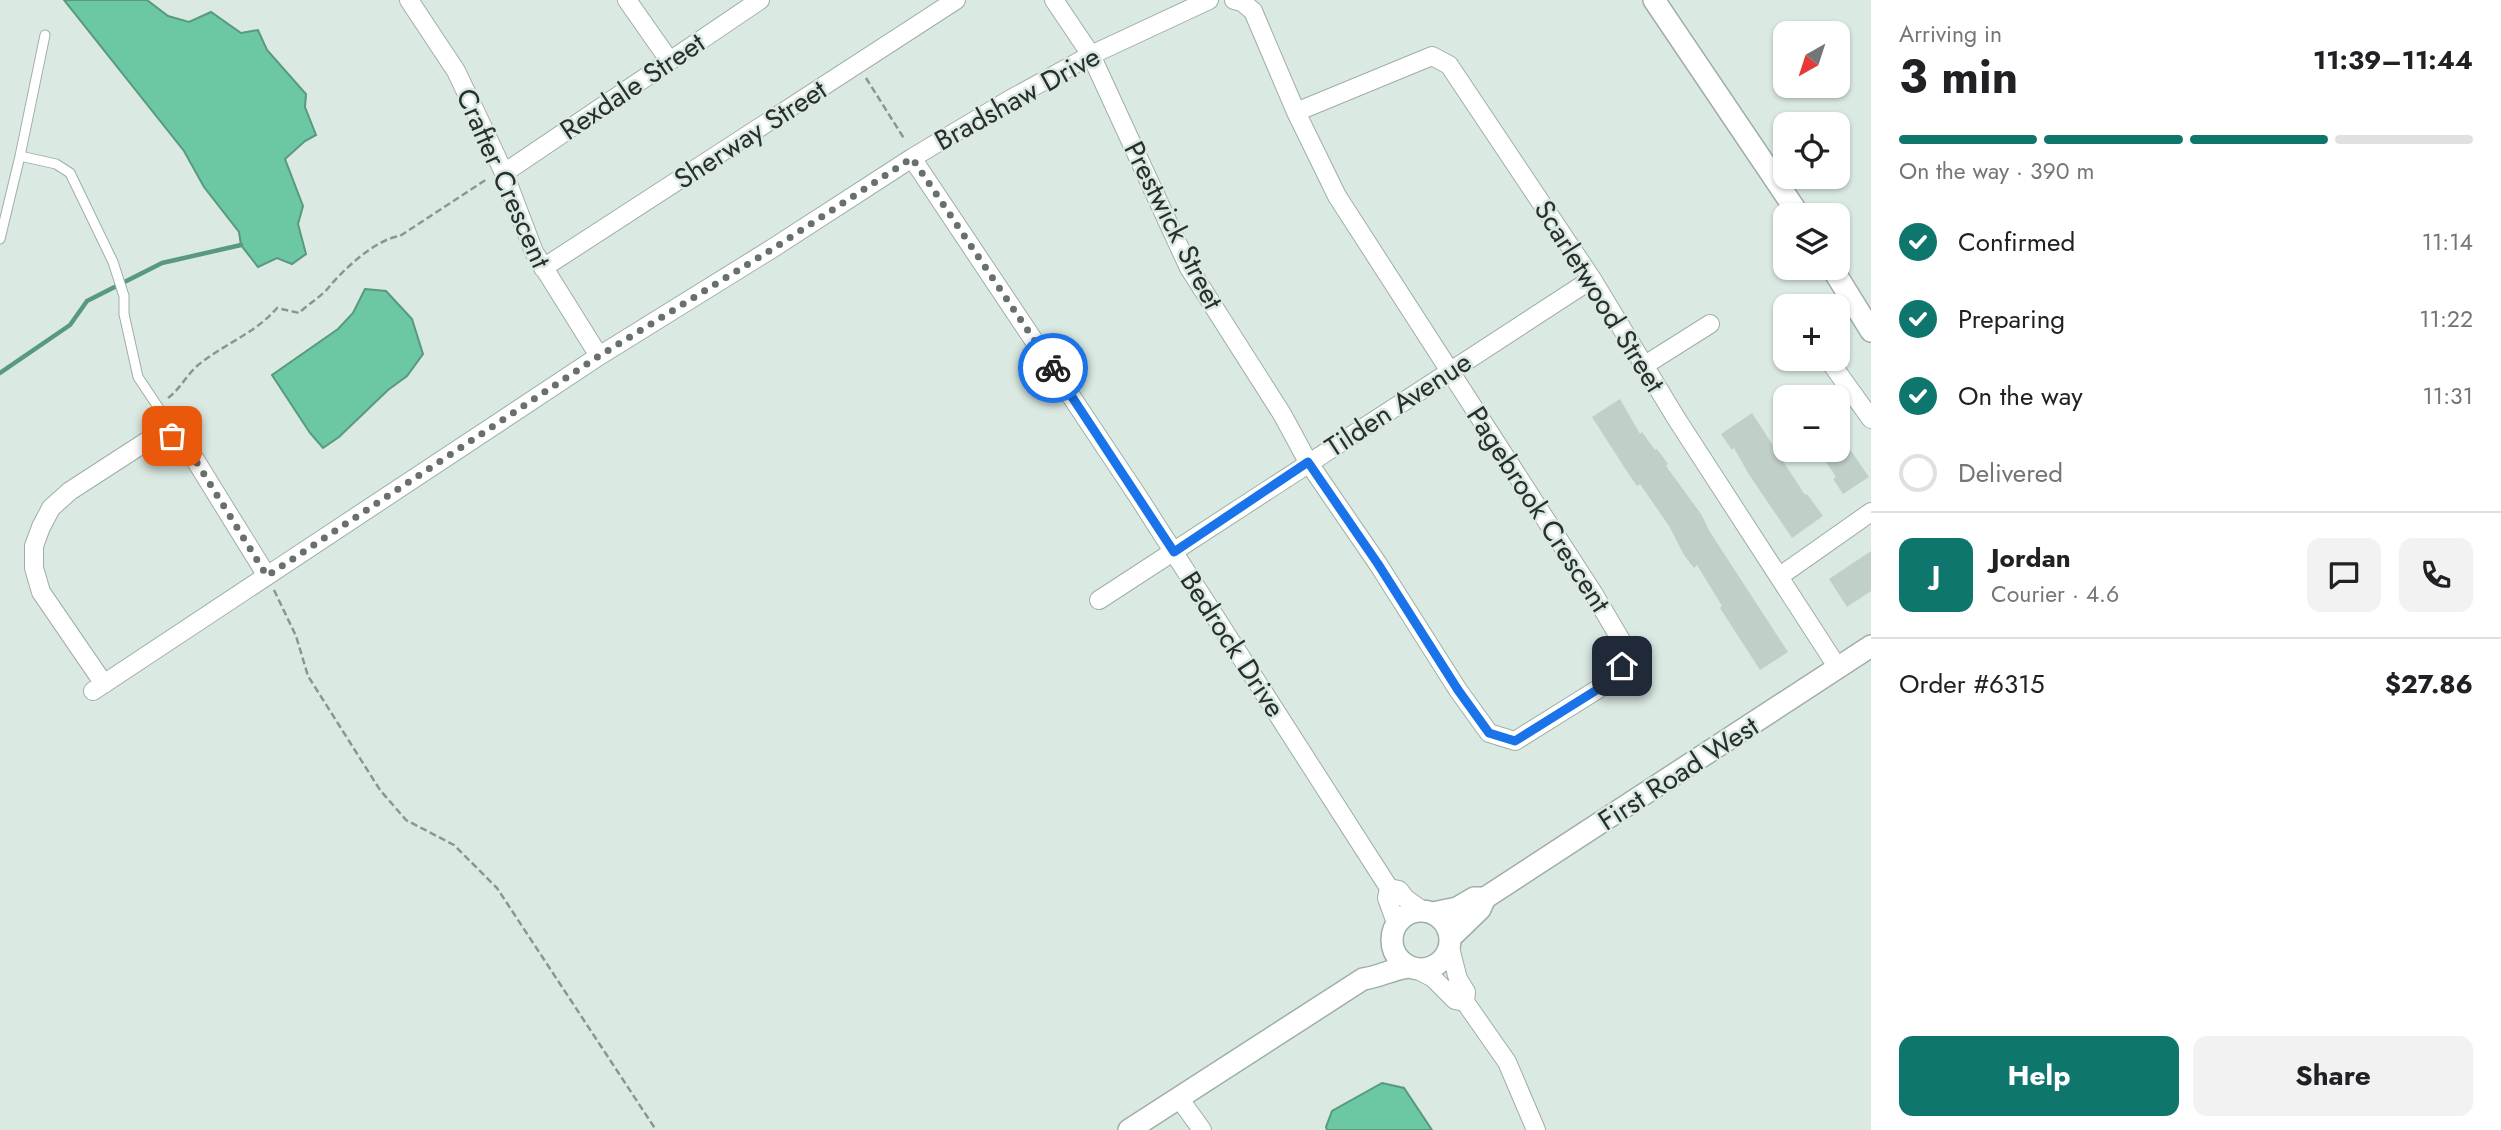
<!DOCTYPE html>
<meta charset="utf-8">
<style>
body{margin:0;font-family:Jost,sans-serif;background:#f2f2f2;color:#202124;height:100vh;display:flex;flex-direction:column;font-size:26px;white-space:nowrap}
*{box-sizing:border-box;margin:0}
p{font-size:23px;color:#757577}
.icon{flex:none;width:38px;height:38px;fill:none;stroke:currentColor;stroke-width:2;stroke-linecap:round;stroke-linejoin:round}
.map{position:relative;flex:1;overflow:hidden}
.details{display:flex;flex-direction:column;background:#fff;width:630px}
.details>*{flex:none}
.needle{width:46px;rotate:219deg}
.fabs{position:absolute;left:1773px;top:21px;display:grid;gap:14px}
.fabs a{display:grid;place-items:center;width:77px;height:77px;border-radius:14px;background:#fff;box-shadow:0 2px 5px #0004;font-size:35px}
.pin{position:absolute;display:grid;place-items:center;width:60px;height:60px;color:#fff;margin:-30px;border-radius:14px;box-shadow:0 4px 10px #0006}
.courier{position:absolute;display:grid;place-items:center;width:70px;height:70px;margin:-35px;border:5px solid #1a73e8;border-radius:50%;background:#fff;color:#222;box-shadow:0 2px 9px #0007}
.head em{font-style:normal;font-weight:700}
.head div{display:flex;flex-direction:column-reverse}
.head{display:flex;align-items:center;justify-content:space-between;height:119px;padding:0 28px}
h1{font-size:46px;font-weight:700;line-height:52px}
.bar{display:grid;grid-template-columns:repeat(4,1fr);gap:10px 7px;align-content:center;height:84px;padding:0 28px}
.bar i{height:9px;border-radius:5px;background:#e0e0e0}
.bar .selected{background:#0f766e}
.bar p{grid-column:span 4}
.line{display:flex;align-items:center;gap:18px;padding:0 28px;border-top:2px solid #e0e0e0}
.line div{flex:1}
.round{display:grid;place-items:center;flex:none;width:74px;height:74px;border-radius:14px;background:#f2f2f2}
ol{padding:0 28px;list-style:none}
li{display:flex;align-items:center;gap:21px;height:77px}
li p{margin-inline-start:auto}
li .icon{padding:7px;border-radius:50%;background:#0f766e;color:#fff;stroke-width:4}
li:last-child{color:#757577}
li i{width:38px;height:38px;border:4px solid #e0e0e0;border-radius:50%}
.button{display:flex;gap:14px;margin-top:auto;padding:14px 28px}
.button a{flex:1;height:80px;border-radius:14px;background:#0f766e;color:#fff;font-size:28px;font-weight:700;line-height:80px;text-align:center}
.button a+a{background:#f2f2f2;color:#202124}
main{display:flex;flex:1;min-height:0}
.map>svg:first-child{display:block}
.water{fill:#6cc7a3;stroke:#58997f;stroke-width:2}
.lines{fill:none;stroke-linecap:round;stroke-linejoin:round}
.stream{stroke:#58997f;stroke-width:4.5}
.building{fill:#c0cfc8}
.service-casing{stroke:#9faea7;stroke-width:11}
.minor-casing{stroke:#9faea7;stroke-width:20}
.tertiary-casing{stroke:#9faea7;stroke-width:24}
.path{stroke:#8b9690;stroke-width:2.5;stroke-dasharray:7 3.5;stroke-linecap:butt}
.service{stroke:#fff;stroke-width:9}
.minor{stroke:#fff;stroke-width:18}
.tertiary{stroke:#fff;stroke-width:21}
.done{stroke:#67706c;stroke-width:7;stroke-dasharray:0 12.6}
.route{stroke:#1a73e8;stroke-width:9}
.labels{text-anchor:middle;stroke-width:5;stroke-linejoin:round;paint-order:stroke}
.street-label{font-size:28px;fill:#292f2c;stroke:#daeae2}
</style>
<main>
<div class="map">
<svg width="1871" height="1130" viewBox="0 0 1871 1130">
<rect width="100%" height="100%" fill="#daeae2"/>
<path class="water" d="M64 0H147L168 16 189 22 211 12 241 33 258 30 267 50 306 94 305 107 316 135 305 141 285 159 303 206 298 224 306 254 292 264 277 258 258 267 241 245 239 232 204 187 184 151Z
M365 289 386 291 412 319 423 354 407 376 388 390 339 437 323 448 310 433 272 375 338 329 353 313Z
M1382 1083 1404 1088 1432 1130H1327L1326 1127 1332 1111Z"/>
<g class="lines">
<path class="stream" d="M0 373 70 325 87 301 162 263 241 245"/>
</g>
<path class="building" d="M1620 399 1640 434 1642 432 1655 450 1657 449 1668 464 1666 466 1701 514 1710 532 1788 652 1760 670 1720 608 1722 606 1697 565 1694 568 1684 555 1669 526 1640 484 1637 486 1626 470 1592 417Z
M1752 413 1805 495 1807 494 1823 516 1792 538 1748 473 1734 448 1732 450 1721 434Z
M1838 432 1869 477 1843 494 1833 479 1836 477 1818 450H1838Z
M1871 551V591L1847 607 1829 579Z"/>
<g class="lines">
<g class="service-casing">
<path id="service" d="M20 156 56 164 70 173 113 262 124 296V314L138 377 162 413 164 423 161 432
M0 239 20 156 45 35"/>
</g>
<g class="minor-casing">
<path id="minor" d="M409 0 456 71 477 115 504 173 534 252 599 356
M627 0 669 60
M1054 0 1091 55 1189 268 1282 414 1308 462 1378 564 1458 690 1489 733 1515 741 1611 681 1628 652 1595 596 1337 196 1296 112 1253 11 1242 2 1234 0
M1296 112 1432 56 1449 65 1592 279 1676 418 1838 668
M912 158 1139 498 1389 888 1387 898 1396 923
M504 173 760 0
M543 268 956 0
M1828 359 1871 419
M1645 365 1710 324
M1780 576 1871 512
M1099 600 1592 279
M104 684 41 592 34 568V546L41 527 51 508 70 491 161 432 172 436 186 445 267 576
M93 691 599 356 773 248 912 158 1009 100 1091 55 1209 0
M1389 888 1399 890 1405 898 1423 911
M1450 948 1458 979 1466 992 1465 1002 1507 1062 1536 1130
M1418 970 1433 978 1455 1000 1465 1002
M1179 1098 1202 1130"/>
</g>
<g class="tertiary-casing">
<path id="tertiary" d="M1654 0 1799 215
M1832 268 1871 331
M1392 940a29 29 0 1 1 58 0a29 29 0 1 1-58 0Z
M1433 913 1457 908 1474 898H1485L1871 646
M1450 938 1480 909 1485 898
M1129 1130 1363 979C1379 977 1392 969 1408 967"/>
</g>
<path class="path" d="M866 78 905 140
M168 398C180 389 186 376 197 366 223 344 255 334 277 308L299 313C308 304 321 297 329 287 344 269 376 239 400 236L487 179
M274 590 296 636 308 676 380 790 406 820 454 845 497 888 656 1130"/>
<use href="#service" class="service"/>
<use href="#minor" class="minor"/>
<use href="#tertiary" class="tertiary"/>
</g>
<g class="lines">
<path class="done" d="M172 436 186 445 267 576 599 356 774 248 912 158 1053 368"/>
<path class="route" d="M1053 368 1174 552 1308 462 1378 564 1458 690 1489 733 1515 741 1611 681 1622 666"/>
</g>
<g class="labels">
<g class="street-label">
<text transform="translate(632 86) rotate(-34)" y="10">Rexdale Street</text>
<text transform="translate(1017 98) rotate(-29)" y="10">Bradshaw Drive</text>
<text transform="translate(750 134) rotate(-33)" y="10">Sherway Street</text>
<text transform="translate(504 178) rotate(66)" y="10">Crafter Crescent</text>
<text transform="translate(1174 225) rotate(63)" y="10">Prestwick Street</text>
<text transform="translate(1600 296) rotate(58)" y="10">Scarletwood Street</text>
<text transform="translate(1398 404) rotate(-33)" y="10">Tilden Avenue</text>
<text transform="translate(1539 509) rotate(57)" y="10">Pagebrook Crescent</text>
<text transform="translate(1233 644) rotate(57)" y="10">Bedrock Drive</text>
<text transform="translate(1678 773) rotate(-33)" y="10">First Road West</text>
</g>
</g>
</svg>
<div class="fabs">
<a><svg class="needle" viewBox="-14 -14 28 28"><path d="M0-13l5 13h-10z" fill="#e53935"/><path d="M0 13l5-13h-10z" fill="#757577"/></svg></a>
<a><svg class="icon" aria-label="locate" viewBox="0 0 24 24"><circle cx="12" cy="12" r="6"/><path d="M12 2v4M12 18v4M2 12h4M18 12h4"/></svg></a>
<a><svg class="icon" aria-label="layers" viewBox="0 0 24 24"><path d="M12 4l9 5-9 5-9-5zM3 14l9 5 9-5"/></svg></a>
<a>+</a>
<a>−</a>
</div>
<div class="pin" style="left:172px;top:436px;background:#ea580c"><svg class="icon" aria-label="bag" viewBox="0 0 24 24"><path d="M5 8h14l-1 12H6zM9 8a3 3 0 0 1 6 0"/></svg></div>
<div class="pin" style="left:1622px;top:666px;background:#1f2937"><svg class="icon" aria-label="home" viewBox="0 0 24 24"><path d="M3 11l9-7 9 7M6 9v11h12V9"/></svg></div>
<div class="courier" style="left:1053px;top:368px"><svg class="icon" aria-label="bike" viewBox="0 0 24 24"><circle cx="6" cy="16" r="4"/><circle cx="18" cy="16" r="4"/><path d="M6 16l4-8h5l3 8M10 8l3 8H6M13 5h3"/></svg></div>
</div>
<section class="details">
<div class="head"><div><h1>3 min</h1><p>Arriving in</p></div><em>11:39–11:44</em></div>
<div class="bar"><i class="selected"></i><i class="selected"></i><i class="selected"></i><i></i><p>On the way · 390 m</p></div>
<ol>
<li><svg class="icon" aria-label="check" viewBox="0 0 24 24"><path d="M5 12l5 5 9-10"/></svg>Confirmed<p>11:14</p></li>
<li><svg class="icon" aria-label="check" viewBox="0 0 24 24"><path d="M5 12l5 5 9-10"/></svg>Preparing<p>11:22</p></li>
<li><svg class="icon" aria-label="check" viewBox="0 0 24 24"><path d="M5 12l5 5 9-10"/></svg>On the way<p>11:31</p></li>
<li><i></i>Delivered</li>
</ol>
<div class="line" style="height:126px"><b class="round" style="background:#0f766e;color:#fff">J</b><div><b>Jordan</b><p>Courier · 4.6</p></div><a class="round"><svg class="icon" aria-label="chat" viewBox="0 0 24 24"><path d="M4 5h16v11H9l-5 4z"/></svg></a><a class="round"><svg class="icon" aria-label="phone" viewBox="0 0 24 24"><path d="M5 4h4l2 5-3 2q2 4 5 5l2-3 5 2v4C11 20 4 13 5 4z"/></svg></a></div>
<div class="line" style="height:91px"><div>Order #6315</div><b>$27.86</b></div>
<div class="button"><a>Help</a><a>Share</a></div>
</section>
</main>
